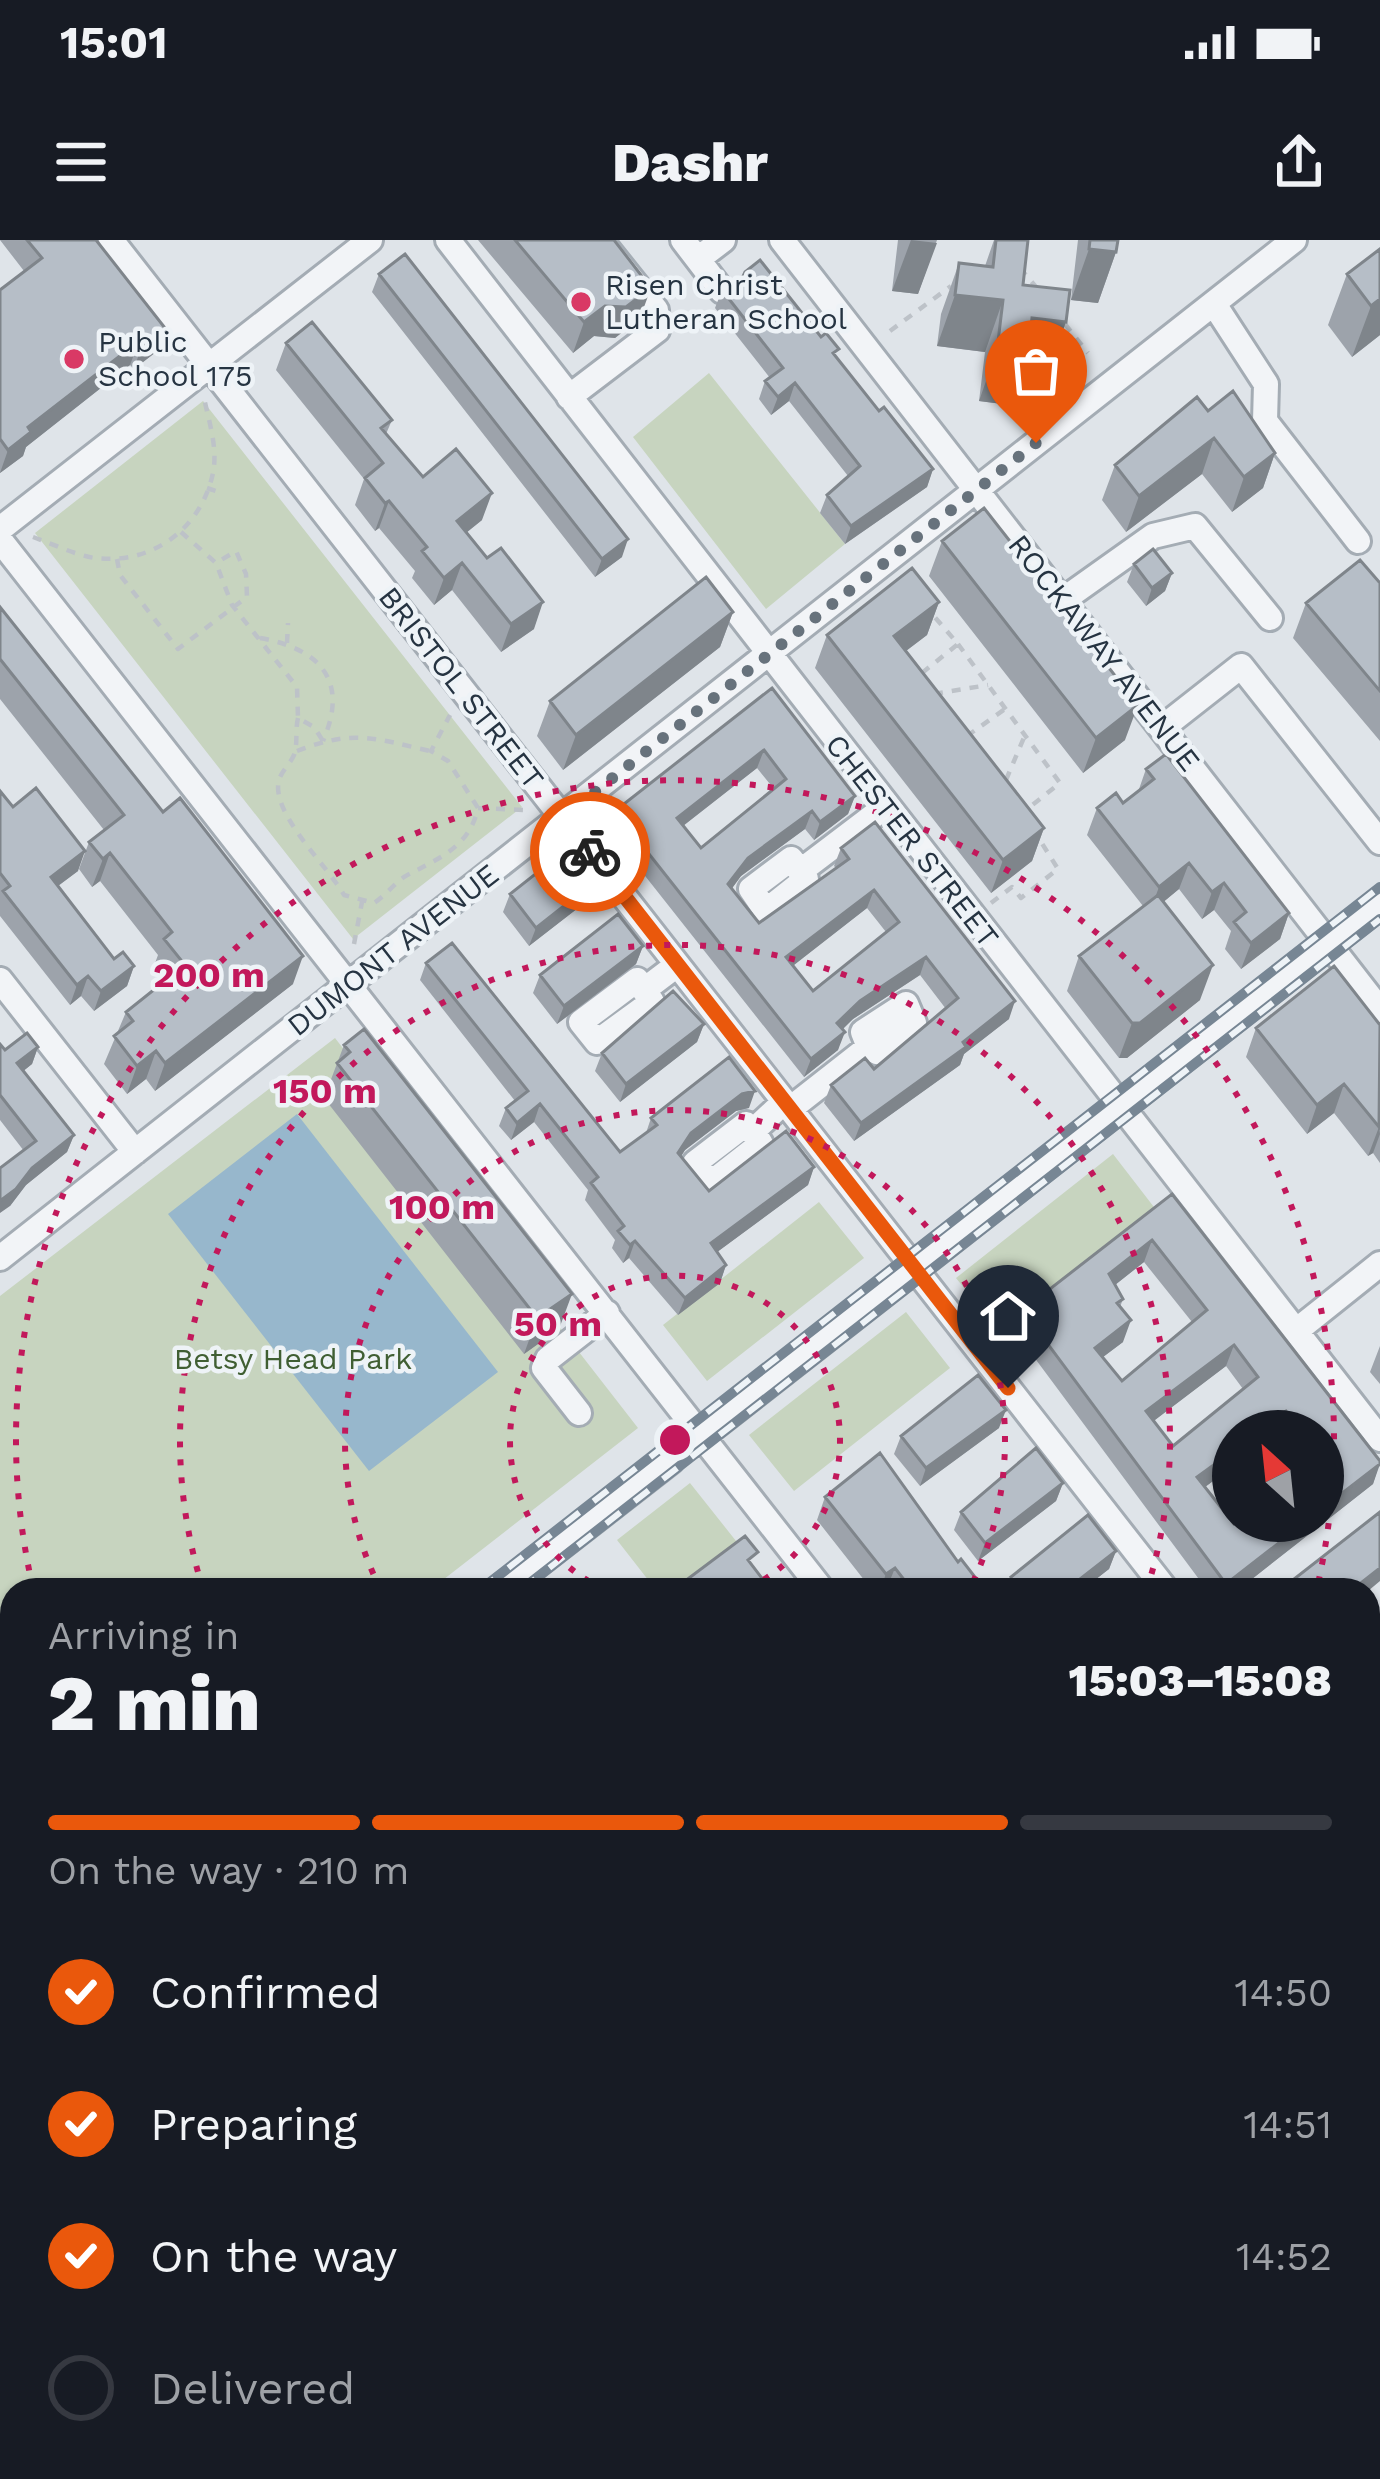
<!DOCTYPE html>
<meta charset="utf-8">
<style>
body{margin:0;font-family:"Work Sans",sans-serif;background:#242831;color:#f1f3f6;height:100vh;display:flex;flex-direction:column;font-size:45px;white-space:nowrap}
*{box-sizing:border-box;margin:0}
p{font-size:39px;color:#9ea1a6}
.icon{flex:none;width:66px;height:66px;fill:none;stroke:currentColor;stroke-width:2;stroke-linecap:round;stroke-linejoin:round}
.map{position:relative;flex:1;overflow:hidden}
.details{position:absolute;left:0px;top:1338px;width:1380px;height:903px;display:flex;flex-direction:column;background:#171b24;border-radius:36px 36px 0 0;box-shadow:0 3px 9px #0004}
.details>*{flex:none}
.needle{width:78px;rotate:333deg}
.controls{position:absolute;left:1212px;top:1170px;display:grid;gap:24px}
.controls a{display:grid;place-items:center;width:132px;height:132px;border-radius:50%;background:#171b24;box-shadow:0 3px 9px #0004;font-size:60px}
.pin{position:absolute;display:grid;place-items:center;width:102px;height:102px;color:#fff;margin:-123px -51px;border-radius:50% 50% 50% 0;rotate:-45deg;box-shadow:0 0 12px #0007}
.pin .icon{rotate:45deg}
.courier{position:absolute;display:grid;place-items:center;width:120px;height:120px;margin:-60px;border:9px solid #ea580c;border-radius:50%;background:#fff;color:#222;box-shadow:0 3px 15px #0007}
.head em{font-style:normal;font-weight:800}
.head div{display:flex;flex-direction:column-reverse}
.head{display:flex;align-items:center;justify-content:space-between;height:204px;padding:0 48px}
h1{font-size:78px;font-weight:800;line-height:90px}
.bar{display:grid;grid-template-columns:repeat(4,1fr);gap:18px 12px;align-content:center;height:144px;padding:0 48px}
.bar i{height:15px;border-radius:9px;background:#363941}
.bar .on{background:#ea580c}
.bar p{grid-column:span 4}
ol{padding:0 48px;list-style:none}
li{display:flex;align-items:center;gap:36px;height:132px}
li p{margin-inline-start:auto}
li .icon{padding:12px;border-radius:50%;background:#ea580c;color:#fff;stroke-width:4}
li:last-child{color:#9ea1a6}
li i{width:66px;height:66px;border:6px solid #363941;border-radius:50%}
.status{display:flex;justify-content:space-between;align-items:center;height:84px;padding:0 60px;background:#171b24;direction:ltr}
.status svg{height:33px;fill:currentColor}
header{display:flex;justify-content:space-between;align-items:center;height:156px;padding:0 48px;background:#171b24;font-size:54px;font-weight:800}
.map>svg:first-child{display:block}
.built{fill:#cdd4dc}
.green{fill:#c7d4bf}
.water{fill:#97b7cc}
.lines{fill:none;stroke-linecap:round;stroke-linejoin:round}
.minor-casing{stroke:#a4acb4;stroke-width:30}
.path{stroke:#bdc2c8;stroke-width:4.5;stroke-dasharray:9 9;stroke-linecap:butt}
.minor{stroke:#f2f4f7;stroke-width:24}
.rail-casing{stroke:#778694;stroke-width:10}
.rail{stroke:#eef3f7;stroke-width:6;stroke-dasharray:18;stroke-linecap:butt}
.wall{fill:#9da3ab;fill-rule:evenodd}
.shaded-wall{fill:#7f858b}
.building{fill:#b6bec7;stroke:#7f858b;stroke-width:3;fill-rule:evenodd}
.done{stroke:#67727c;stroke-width:12;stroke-dasharray:0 21.6}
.route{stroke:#ea580c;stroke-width:15}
.ring{fill:none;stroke:#c2185b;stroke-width:6;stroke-dasharray:6 12}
.poi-dot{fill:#d93965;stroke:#eef3f7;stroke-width:4.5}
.labels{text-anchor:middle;stroke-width:9;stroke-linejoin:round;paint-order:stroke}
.poi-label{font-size:30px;fill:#263442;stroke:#eef3f7;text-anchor:start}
.street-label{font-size:30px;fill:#263442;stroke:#eef3f7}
.park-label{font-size:30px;fill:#405f33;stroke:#eef3f7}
.centre{fill:#c2185b;stroke:#eef3f7;stroke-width:6}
.ring-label{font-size:36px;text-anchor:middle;font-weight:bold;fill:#c2185b;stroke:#eef3f7;stroke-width:9;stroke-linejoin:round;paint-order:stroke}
</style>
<div class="status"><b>15:01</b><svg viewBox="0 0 49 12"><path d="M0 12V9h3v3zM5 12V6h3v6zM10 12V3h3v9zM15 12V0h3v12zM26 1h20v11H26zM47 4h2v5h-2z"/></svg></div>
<header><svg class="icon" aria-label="menu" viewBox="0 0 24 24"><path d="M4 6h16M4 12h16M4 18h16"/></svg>Dashr<svg class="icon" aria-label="share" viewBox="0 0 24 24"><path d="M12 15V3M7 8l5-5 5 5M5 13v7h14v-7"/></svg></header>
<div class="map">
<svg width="1380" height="2239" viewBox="0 0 1380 2239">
<rect width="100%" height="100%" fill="#dfe4e9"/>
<path class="built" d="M538 2229H792L800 2239H545Z"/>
<path class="green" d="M709 133 845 304 766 369 633 197Z
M203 161 522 567 353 699 35 293Z
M335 798 638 1188 430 1350H12V1564L0 1548V1056Z
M1113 914 1157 971 1001 1094 956 1038Z
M819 962 864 1018 707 1141 663 1085Z
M906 1072 950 1128 794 1251 749 1195Z
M690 1243 740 1306 684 1350H656L617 1300Z"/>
<path class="water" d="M297 874 498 1132 369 1231 168 974Z"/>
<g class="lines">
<g class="minor-casing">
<path id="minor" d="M111 0 1166 1350
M448 0 1380 1199
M683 0 722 51
M782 0 1380 770
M698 19 723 0
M1214 64 1266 144 1265 181 1358 301
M569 157 657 90 656 70 600 0
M0 289 370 0
M0 300 822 1350
M1063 360 1153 296 1195 286 1270 378
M1162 488 1241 426 1380 602
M791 619 806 639 766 671 751 649Z
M802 630 885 567
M0 740 135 912
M644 750 652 762 597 802 581 782 637 740 644 750 677 725
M790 869 869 807 863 792 906 764 914 783 877 812 869 807
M753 891 761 904 711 943 695 923 746 884 753 891 784 862
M0 1018 1294 0
M1296 1091 1380 1024
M579 1173 544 1128 548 1119 607 1073
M691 1205 1380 666
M505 1350 671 1221
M1368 1403 1380 1394
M0 1589 12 1604
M1368 1608 1380 1623
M0 1745 12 1736
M0 2029 12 2044
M1368 2049 1380 2065
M1368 2131 1380 2122
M156 2229 164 2239
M501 2229 509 2239
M833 2229 840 2239
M1165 2229 1172 2239
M300 2239 313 2229
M1231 2239 1243 2229"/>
</g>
<path class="path" d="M1020 28 1036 47
M1065 84 1088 113
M890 91 951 46
M207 248 222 253
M181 292 216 323 232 365 297 447 298 478 314 487 323 501
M33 297C53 304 75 315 95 318 152 325 201 289 213 233 218 208 209 182 204 158
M117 319 120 335 178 409 247 357 246 334 236 311 216 323
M260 398C321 409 349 441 323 501
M287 403 288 383
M958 404 1060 543 1026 570
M922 433 958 404 933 375
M934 454 988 445
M298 478C295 490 298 505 294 515 290 524 281 532 279 540 270 573 328 626 344 655L374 663C385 656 394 644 404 637 436 619 469 609 478 568L448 521 431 511 450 475
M967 496 1005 469
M297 511C354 489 373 498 430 511
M1006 540 1025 495
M478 568 524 570
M991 663 1012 647 1021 658 1058 629 1038 597
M354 704 362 662"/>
<use href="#minor" class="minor"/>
<g class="rail-casing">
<path id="rail" d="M480 1350 1380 647
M521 1350 1380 679
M0 1725 12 1716
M0 1757 12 1748"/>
</g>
<use href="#rail" class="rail"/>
</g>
<path class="wall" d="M0 0H96L156 112 134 129 130 125 26 207 23 216 0 233V50L24 31Z
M478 0H614L640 78 615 98 594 96 573 113Z
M898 0H937L918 54 892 51Z
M994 0H1028L1023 45 1048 133 1022 130 1010 165 979 161 985 112 937 106 941 74 959 23 985 26Z
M1078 0H1118L1116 12 1098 63 1071 60Z
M1380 9V95L1352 117 1328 85 1347 34Z
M379 34 622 317 595 337 372 52Z
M722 50 836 117 879 171 933 229 927 247 845 304 820 273 827 255 848 236 789 161 771 175 759 159 765 141 770 138 715 68Z
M286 103 392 180 386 194 423 237 482 280 466 293 534 389 501 412 452 350 434 365 412 338 415 331 379 288 375 291 355 265 364 239 276 130Z
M1208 171 1275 213 1263 248 1232 272 1202 234 1126 292 1102 260 1115 225Z
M942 301 1125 500 1083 533 929 336Z
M1134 324 1172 333 1165 351 1146 366 1127 342Z
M1380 343V501L1293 398 1306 363Z
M939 362 927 395 906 411 1044 588 1032 621 991 653 815 428 827 395Z
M0 367 293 744 155 851 146 839 127 854 104 824 126 772 165 741 154 726 158 715 100 641 92 647 79 629 89 602 104 590 0 459Z
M733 372 720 407 563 530 537 496 550 461Z
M772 448 855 556 848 574 814 600 805 589 741 636 732 648 759 683 836 628 834 626 841 608 1009 779 964 814 960 825 854 901 824 863 831 845 874 829 946 769 920 735 853 779 842 789 838 810 804 837 608 589 615 571ZM757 528 774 549 701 608 683 586ZM867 668 886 692 813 751 792 726Z
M1146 529 1289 673 1280 699 1241 729 1225 709 1231 691 1214 670 1202 679 1179 649 1163 662 1200 760 1127 818H1119L1067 751 1079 716 1143 666 1087 595 1097 568 1123 563 1138 552Z
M0 551 13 567 78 631 58 646 114 719 134 726 127 746 94 771 81 756 70 765 0 676Z
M510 654 587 661 529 706 503 672Z
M643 706 636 724 557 784 533 753 540 735Z
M426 723 620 912 646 893 651 878 749 868 736 871 685 910 681 916 709 951 814 927 808 945 717 1012 726 1025 720 1043 678 1075 629 1018 623 1023 612 1008 615 1000 585 960 588 950 534 882 511 900 499 886 506 868 515 861 420 740Z
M704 784 697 802 620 862 595 831 602 813Z
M1380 785V923L1373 913 1368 916 1334 873 1307 894 1246 817 1256 788Z
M0 804 5 810 38 807 32 824 23 831 74 895 67 912 26 945 10 966 1 929 24 911 0 880Z
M344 805 559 1089 524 1114 324 858Z
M1172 954 1380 1221 1373 1244 1238 1350H1207L1028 1109 1020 1116 1006 1098 1014 1077ZM1144 1022 1192 1082 1122 1141 1103 1117 1123 1102 1120 1067 1123 1059 1115 1045ZM1226 1126 1243 1149 1173 1206 1153 1181ZM1233 1191H1323V1281L1234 1284 1205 1247 1233 1226Z
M1380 1106V1144L1370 1132Z
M999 1188 920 1246 894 1214 901 1196Z
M1063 1243 1056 1261 978 1321 954 1290 961 1272Z
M825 1257 958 1322 985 1350H872L817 1280Z
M1116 1311 1109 1329 1082 1350H1006L1011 1337Z
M1368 1650 1380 1654V1998L1369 1984 1376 1966 1368 1956Z
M12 1765V1971L0 1957V1775Z
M1380 2156V2217L1376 2220 1368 2209V2165Z
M12 2229H92L79 2239H0Z
M208 2229H253L240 2239H215Z
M365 2229H479L487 2239H367L363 2234Z
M876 2229H1039L1041 2232 1147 2239H883Z"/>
<path class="shaded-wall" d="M911 0 937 3 918 54 892 51Z
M1089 9 1116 12 1098 63 1071 60Z
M651 48 640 78 615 98 594 96 573 113 584 82 605 66Z
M955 55 1003 60 985 112 937 106Z
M1380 59V95L1352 117 1371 66Z
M1032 78 1066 82 1048 133 1022 130 1010 165 979 161 997 110Z
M165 88 156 112 134 129 142 105Z
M139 101 130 125 26 207 23 216 0 233 8 210 28 187Z
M795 143 789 161 771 175 778 157Z
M1214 198 1202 234 1126 292 1139 256Z
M1275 213 1263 248 1232 272 1244 237Z
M933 229 927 247 845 304 851 286Z
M492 253 482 280 447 308 457 281Z
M389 261 379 288 375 291 385 263Z
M628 299 622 317 595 337 602 319Z
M462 323 452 350 434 365 444 338Z
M1172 333 1165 351 1146 366 1152 348Z
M543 362 534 389 501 412 511 384Z
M939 362 927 395 882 429 894 396Z
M733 372 720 407 563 530 576 495Z
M1138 465 1125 500 1083 533 1096 498Z
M764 510 757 528 670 596 677 578Z
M855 556 848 574 814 600 820 582Z
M812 571 805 589 741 636 722 662 728 644 748 618Z
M1044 588 1032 621 991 653 1003 620Z
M85 611 78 631 43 657 51 637Z
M110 613 100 641 92 647 103 619Z
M1189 623 1179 649 1149 674 1159 647Z
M593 643 587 661 529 706 536 688Z
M1224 643 1214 670 1202 679 1212 652Z
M874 650 867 668 780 736 786 717Z
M1289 673 1280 699 1241 729 1251 703Z
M643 706 636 724 557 784 564 766Z
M303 716 293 744 155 851 165 823Z
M926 717 920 735 853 779 831 801 837 783 860 761Z
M1213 725 1200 760 1127 818H1119L1132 783Z
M134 726 127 746 94 771 101 751Z
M88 736 81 756 70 765 77 745Z
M1015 761 1009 779 964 814 960 825 854 901 861 883Z
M704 784 697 802 620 862 626 844Z
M845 792 838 810 804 837 811 819Z
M38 807 32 824 11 841 17 823Z
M156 811 146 839 127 854 137 826Z
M1344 844 1334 873 1307 894 1317 865Z
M755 851 749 868 736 871 685 910 672 931 678 913 691 893 742 854Z
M540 864 534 882 511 900 517 883Z
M1379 887 1380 894 1373 913 1368 916Z
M74 895 67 912 26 945 10 966 0 973V961L32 928Z
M814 927 808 945 705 1021 711 1003Z
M1152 1000 1144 1022 1101 1056 1109 1034Z
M635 1001 629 1018 623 1023 630 1005Z
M726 1025 720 1043 678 1075 685 1058Z
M572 1054 559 1089 524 1114 537 1078Z
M1131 1080 1123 1102 1087 1129 1095 1108Z
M1036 1088 1028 1109 1020 1116 1028 1094Z
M1234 1105 1226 1126 1138 1193 1146 1171Z
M1006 1170 999 1188 920 1246 926 1228Z
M1286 1171 1279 1191H1260Z
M1233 1211V1226L1189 1259 1197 1237Z
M1380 1224 1373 1244 1238 1350H1224L1226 1344 1307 1281H1323V1268Z
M1063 1243 1056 1261 978 1321 985 1303Z
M1116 1311 1109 1329 1082 1350H1066Z
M895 1328 886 1350H880L886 1334Z
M1380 1328V1341L1368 1351 1352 1350Z
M1380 1476V1502L1368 1511V1486Z
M12 1677 10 1692 0 1700V1687Z
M21 2229H23L19 2239H7Z
M74 2229H92L79 2239H61Z
M253 2229 240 2239H229L232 2230Z"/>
<path class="building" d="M27 0H96L165 88 142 105 139 101 28 187 31 192 8 210 0 199V50L42 18Z
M515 0H614L651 48 626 67 605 66 584 82Z
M996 0H1028L1023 45 1070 50 1066 82 1032 78 1028 114 997 110 1003 60 955 55 959 23 993 27Z
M1090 0H1118L1116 12 1089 9Z
M1380 9V59L1371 66 1347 34Z
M405 14 628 299 602 319 379 34Z
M760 20 821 97 826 93 839 109 833 113 879 171 884 167 933 229 851 286 827 255 860 226 795 143 778 157 765 141 783 128 722 50 739 45 745 32Z
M312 82 392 180 381 188 423 237 456 209 492 253 457 281 487 318 501 308 543 362 511 384 462 323 444 338 422 311 427 307 389 261 385 263 365 238 383 223 286 103Z
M1233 151 1275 213 1244 237 1214 198 1139 256 1115 225 1197 157 1208 171Z
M984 268 1138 465 1096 498 942 301Z
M1153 309 1172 333 1152 348 1134 324Z
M1360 320 1380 343V451L1306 363Z
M912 328 939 362 894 396 1044 588 1003 620 827 395Z
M706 337 733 372 576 495 550 461Z
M0 367 163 572 180 558 303 716 165 823 156 811 137 826 114 796 133 781 126 772 185 725 164 699 172 692 110 613 103 619 89 602 124 575 0 419Z
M772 448 855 556 820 582 812 571 748 618 728 644 759 683 849 619 841 608 875 582 1015 761 963 802 966 807 861 883 831 845 865 818 874 829 958 758 926 717 860 761 837 783 845 792 811 819 615 571ZM764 510 786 539 701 608 677 578ZM874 650 899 682 813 751 786 717Z
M1166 514 1289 673 1251 703 1234 682 1246 672 1224 643 1212 652 1189 623 1159 647 1097 568 1116 553 1123 563 1154 539 1146 529Z
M36 548 85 611 51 637 114 719 123 712 134 726 101 751 88 736 77 745 3 651 10 646 0 633V551L13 567Z
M567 609 593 643 536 688 510 654Z
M1158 655 1213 725 1140 783H1132L1079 716Z
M618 674 643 706 564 766 540 735Z
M452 703 620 912 657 885 651 878 729 817 755 851 742 854 691 893 678 913 709 951 786 891 814 927 711 1003 726 1025 685 1058 635 1001 630 1005 618 991 624 986 591 943 598 937 540 864 517 883 506 868 528 851 426 723Z
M1334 726 1380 785 1379 887 1344 844 1317 865 1256 788Z
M673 751 704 784 626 844 602 813Z
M364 789 572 1054 537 1078 337 823 350 812 344 805Z
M27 793 38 807 17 823 74 895 32 928 16 949 0 961V928L36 901 0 855V804L5 810Z
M1172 954 1380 1221V1224L1323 1268V1191H1301L1286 1171 1260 1191H1233V1211L1197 1237 1234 1284 1238 1281H1307L1226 1344 1036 1088 1028 1094 1014 1077ZM1152 1000 1207 1070 1122 1141 1095 1108 1131 1080 1117 1063 1123 1059 1109 1034ZM1234 1105 1258 1137 1173 1206 1146 1171Z
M978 1135 1006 1170 926 1228 901 1196Z
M1036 1208 1063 1243 985 1303 961 1272Z
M880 1213 958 1322 961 1319 985 1350H912L895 1328 886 1334 825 1257Z
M1380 1272V1328L1352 1350H1280Z
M1088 1275 1116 1311 1066 1350H1021L1011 1337Z
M745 1296 758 1312 748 1320 771 1350H673Z
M1147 1343 1152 1350H1138Z
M1380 1421V1476L1368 1486V1431Z
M1373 1646 1380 1654V1945L1368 1930V1650Z
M0 1652 12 1667V1677L0 1687Z
M12 1765V1939L0 1925V1775Z
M0 2072 12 2087V2229H21L7 2239H0Z
M1380 2156V2200L1370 2187 1368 2189V2165Z
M26 2229H74L61 2239H34Z
M380 2229H479L487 2239H380L385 2235Z
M897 2229H1039L1041 2232 1044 2229H1142L1148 2237 1145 2239H904Z
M1287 2229H1337L1345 2239H1274Z"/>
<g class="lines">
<path class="done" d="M590 612 562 578 1036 203"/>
<path class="route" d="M590 612 1008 1148"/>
</g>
<g class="ring">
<path d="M605 1350A165 165 0 1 1 745 1350"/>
<path d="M381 1350A330 330 0 1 1 969 1350"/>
<path d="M203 1349A495 495 0 1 1 1147 1349"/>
<path d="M33 1348A659 659 0 1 1 1317 1348"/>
</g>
<g class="poi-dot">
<circle cx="581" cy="62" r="12"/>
<circle cx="74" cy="119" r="12"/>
</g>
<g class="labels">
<g class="poi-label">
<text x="605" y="55">Risen Christ<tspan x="605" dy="34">Lutheran School</tspan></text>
<text x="98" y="112">Public<tspan x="98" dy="34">School 175</tspan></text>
</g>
<g class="street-label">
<text transform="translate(1104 413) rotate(52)" y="10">ROCKAWAY AVENUE</text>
<text transform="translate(461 448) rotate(52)" y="10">BRISTOL STREET</text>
<text transform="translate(912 601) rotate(52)" y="10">CHESTER STREET</text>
<text transform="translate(393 710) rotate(-38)" y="10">DUMONT AVENUE</text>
</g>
<g class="park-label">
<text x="293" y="1129">Betsy Head Park</text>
</g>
</g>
<circle cx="675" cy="1200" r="18" class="centre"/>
<g class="ring-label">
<text x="209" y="747">200 m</text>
<text x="325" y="863">150 m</text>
<text x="442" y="979">100 m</text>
<text x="558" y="1096">50 m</text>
</g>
</svg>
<div class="controls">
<a><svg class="needle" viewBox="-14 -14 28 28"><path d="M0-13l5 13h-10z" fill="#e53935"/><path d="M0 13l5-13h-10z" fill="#9ea1a6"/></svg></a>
</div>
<div class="pin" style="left:1036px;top:203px;background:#ea580c"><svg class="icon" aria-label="bag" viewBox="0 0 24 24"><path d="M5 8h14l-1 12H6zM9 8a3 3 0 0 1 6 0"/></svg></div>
<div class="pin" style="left:1008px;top:1148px;background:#1f2937"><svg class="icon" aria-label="home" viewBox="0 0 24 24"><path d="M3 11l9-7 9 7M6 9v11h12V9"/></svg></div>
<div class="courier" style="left:590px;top:612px"><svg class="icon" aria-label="bike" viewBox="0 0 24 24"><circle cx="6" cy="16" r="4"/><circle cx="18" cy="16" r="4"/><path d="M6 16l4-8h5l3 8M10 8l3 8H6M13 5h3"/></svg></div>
<section class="details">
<div class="head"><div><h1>2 min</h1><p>Arriving in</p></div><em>15:03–15:08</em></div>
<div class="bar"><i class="on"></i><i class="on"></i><i class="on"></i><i></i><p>On the way · 210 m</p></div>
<ol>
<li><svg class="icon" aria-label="check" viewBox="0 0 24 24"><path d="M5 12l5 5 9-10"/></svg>Confirmed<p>14:50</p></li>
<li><svg class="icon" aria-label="check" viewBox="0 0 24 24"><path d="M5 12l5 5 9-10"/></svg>Preparing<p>14:51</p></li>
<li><svg class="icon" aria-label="check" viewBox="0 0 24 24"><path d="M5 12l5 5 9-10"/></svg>On the way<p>14:52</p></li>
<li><i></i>Delivered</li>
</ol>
</section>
</div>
